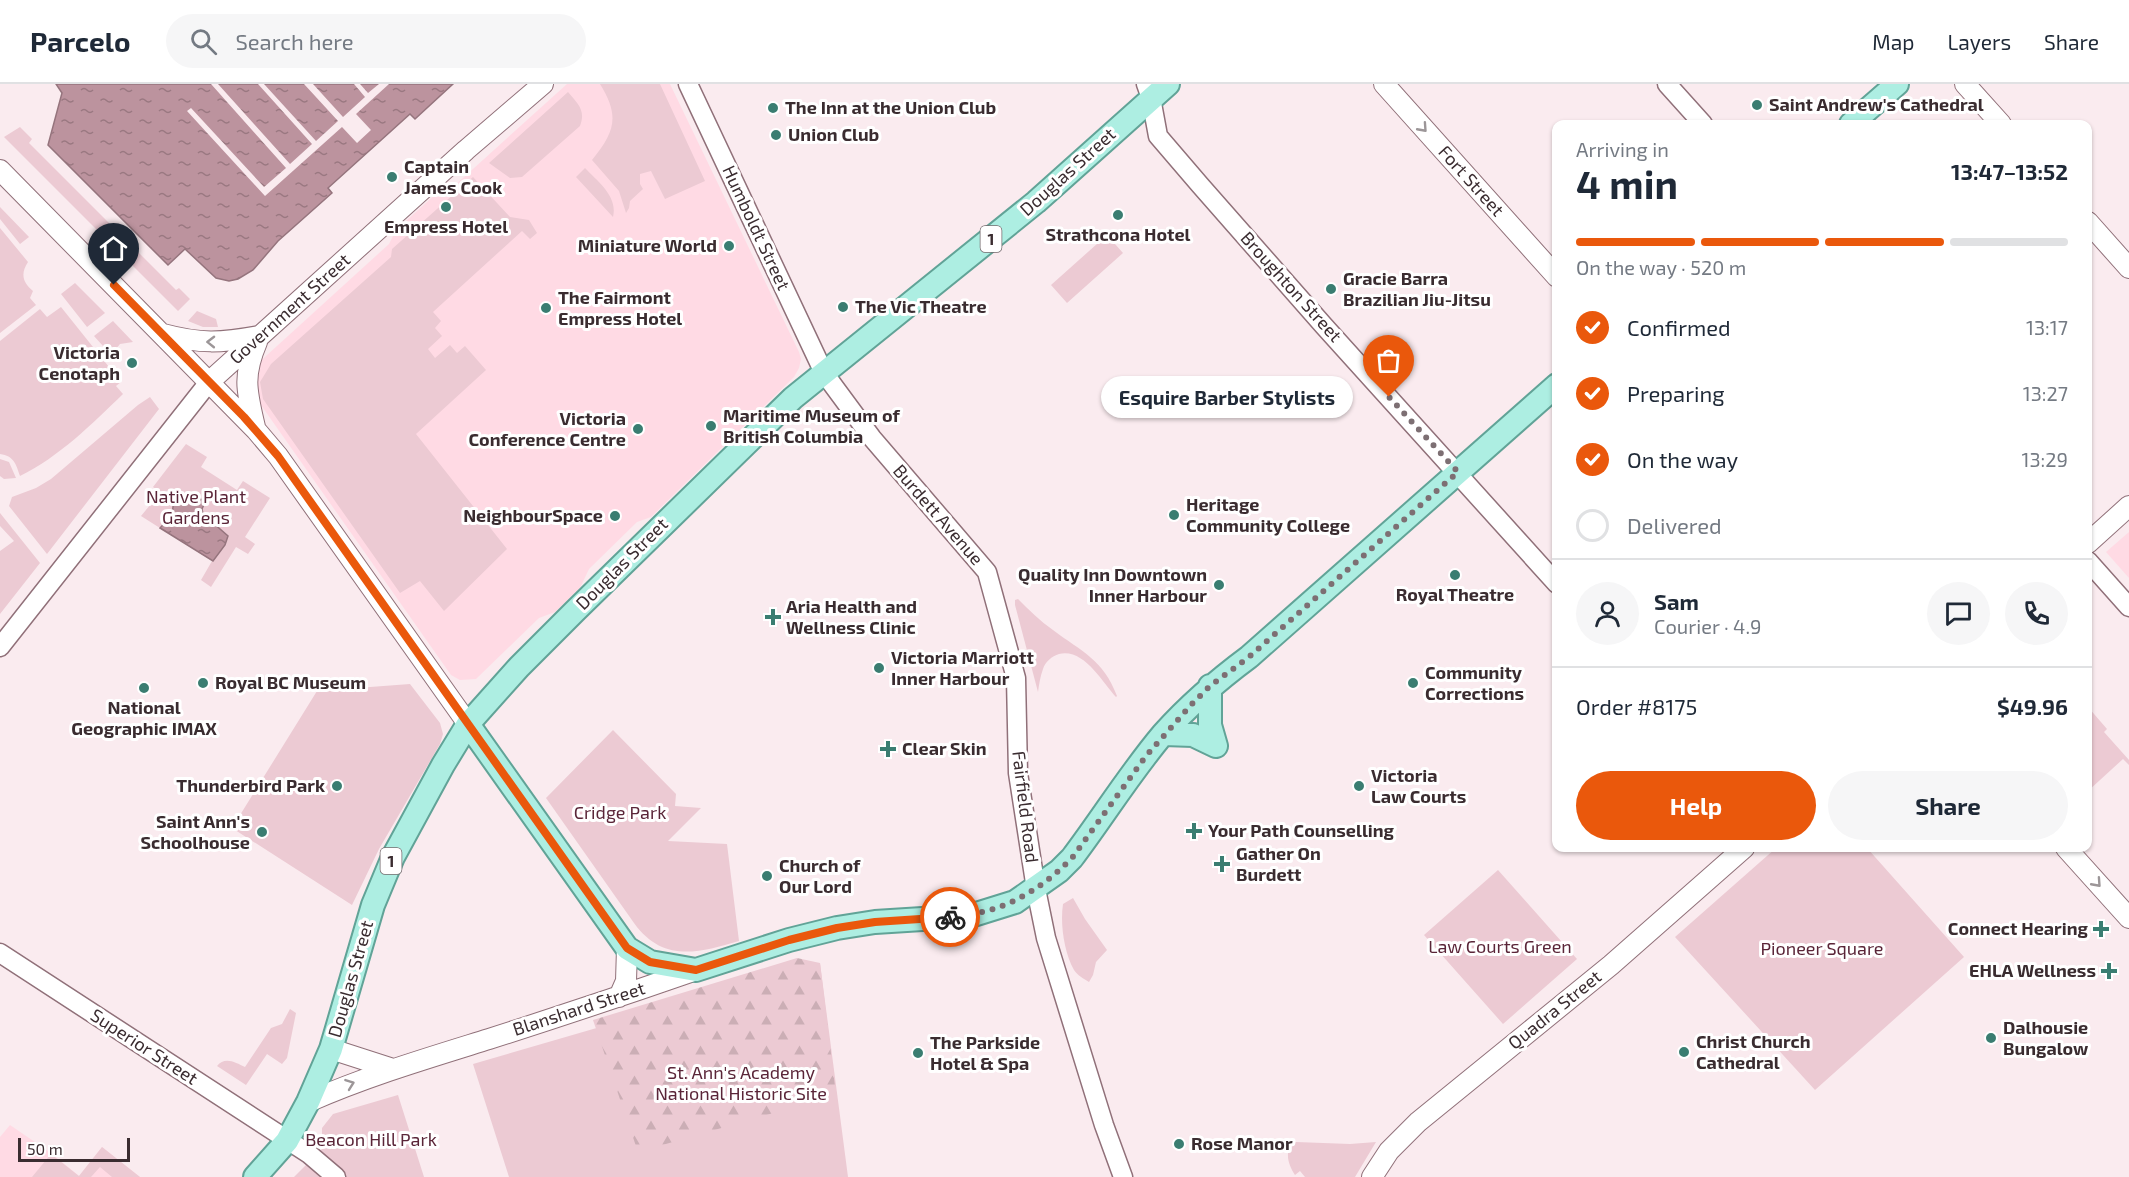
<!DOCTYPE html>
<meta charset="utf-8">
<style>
body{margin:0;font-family:"Exo 2",sans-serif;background:#f6f6f7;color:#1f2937;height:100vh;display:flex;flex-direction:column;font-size:22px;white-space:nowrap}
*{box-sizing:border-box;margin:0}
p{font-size:20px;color:#747a83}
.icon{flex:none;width:33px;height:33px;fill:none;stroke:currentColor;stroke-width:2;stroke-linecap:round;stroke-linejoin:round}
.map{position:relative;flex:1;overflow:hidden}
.side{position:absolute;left:1552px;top:36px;width:540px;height:732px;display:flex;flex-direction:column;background:#fff;border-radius:12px;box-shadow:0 2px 4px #0004}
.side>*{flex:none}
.scale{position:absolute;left:18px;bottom:15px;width:112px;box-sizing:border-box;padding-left:6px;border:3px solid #3a2c30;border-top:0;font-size:16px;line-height:21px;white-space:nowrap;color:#3a2c30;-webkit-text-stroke:4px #fff;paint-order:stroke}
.pin{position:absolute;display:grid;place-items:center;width:51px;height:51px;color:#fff;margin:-62px -26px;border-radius:50% 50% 50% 0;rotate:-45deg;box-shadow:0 0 6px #0007}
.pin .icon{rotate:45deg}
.courier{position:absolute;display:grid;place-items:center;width:60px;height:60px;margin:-30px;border:4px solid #ea580c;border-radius:50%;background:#fff;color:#222;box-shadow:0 2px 8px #0007}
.bubble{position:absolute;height:42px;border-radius:21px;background:#fff;box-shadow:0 2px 4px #0004;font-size:20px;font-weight:700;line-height:42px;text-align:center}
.headline em{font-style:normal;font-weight:700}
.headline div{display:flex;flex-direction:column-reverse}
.headline{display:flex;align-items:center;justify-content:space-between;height:102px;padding:0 24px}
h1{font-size:39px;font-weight:700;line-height:45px}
.bar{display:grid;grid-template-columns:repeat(4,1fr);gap:9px 6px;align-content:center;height:72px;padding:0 24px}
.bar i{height:8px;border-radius:4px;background:#e0e1e3}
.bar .current{background:#ea580c}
.bar p{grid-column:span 4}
.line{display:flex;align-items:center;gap:15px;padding:0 24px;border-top:2px solid #e0e1e3}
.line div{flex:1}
.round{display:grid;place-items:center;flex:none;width:63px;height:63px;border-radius:32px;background:#f6f6f7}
ol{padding:0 24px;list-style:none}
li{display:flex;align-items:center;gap:18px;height:66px}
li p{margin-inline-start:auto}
li .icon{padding:6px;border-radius:50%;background:#ea580c;color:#fff;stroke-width:4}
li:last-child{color:#747a83}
li i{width:33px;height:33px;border:3px solid #e0e1e3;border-radius:50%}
.action{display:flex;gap:12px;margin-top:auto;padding:12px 24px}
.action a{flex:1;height:69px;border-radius:36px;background:#ea580c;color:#fff;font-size:24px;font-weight:700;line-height:69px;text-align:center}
.action a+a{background:#f6f6f7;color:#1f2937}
header{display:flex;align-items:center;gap:36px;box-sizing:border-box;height:84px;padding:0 30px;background:#fff;border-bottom:2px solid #e0e1e3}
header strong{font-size:28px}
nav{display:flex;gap:33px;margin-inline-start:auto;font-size:21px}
.search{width:420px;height:54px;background:#f6f6f7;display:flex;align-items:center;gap:15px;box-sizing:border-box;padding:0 21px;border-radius:33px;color:#747a83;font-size:22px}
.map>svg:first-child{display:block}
.built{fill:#ffdae4}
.green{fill:#eccad3}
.forest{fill:url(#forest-firs)}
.water{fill:url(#water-ripples);stroke:#95747d;stroke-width:1.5}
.pier{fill:#faebef}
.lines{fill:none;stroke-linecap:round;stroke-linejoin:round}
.tertiary-casing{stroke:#907079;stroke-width:21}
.secondary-casing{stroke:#907079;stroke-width:22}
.primary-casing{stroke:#61a397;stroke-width:26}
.tertiary{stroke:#fff;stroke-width:18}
.secondary{stroke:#fff;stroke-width:20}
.primary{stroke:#adeee2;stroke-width:22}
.oneway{stroke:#9c9698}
.done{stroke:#7d6f73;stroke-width:6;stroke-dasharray:0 10.8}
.route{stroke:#ea580c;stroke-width:8}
.poi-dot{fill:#3a7d71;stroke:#fff;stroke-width:2}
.labels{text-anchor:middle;stroke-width:6;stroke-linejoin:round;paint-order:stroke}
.shield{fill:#fff;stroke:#756b6e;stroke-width:1.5}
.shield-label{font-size:16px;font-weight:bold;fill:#3a2c30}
.poi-label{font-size:18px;font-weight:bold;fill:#3a2c30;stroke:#fff;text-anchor:start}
.street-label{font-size:18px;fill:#3a2c30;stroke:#fff}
.park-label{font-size:18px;fill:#5a2538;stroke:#fff}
</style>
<header>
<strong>Parcelo</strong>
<div class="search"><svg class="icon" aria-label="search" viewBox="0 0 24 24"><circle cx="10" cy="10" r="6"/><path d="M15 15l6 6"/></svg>Search here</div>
<nav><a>Map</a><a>Layers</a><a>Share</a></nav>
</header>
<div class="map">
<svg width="2129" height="1093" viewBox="0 0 2129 1093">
<defs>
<pattern id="forest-firs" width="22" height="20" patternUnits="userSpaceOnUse" patternTransform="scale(1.5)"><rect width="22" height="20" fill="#eccad3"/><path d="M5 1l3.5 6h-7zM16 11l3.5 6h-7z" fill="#cbaeb5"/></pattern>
<pattern id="water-ripples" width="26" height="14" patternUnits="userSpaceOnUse" patternTransform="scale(1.5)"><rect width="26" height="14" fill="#bc939e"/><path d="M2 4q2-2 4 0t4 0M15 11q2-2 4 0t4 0" fill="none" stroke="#9a7881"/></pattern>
</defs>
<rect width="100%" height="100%" fill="#faebef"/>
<path class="built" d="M567 0H670L799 268 801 275 799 284 794 293 651 433 637 438 589 485 580 504 555 528 539 534 476 595 460 596 451 591 256 314 255 282 389 160 396 146 439 107 452 104Z
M2129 448V494L2106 468Z
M10 1041 51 1069 79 1092 102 1063 140 1093H0V1053Z"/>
<path class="green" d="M600 0H660L705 97 665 115 651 87 640 90V100L643 105 630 117 629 124 626 129 619 107 592 76C615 48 620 32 600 0Z
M568 8C578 20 586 26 580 42L522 93 510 94 489 79Z
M20 43 32 55 29 59 176 206 179 204 190 215 178 227 4 53Z
M585 84C598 98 618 112 613 133L576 93Z
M473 93 510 133 529 136 537 149 530 155 522 147 433 228 441 237 435 244 442 252 428 265 435 274 450 261 457 269 465 262 486 286 416 350 507 465 444 527 420 497 400 509 263 315 260 298 271 280 391 173 392 165Z
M0 123 29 153 20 160 0 135Z
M0 144 28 178C20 190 23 199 33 207L30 214 36 221 0 249Z
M1107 151 1123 169 1067 219 1051 201Z
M75 199 105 229 87 243 61 210Z
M61 223 121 298 116 302 123 310C92 340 59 373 20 392 16 380 14 372 0 370V257L40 225 47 233Z
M197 227 216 235 218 243H203L188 237Z
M113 237 133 258 120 260 111 271 94 252Z
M150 313 159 325 47 470 9 422 12 413 36 404 51 395 138 321Z
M186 360 207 373 201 383 237 406 243 397 270 414 245 453 255 460 248 470 236 463 211 503 201 496 212 477 141 432 160 409 153 403Z
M0 375 9 378 16 394 4 395 0 392Z
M0 429 40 479 0 530V467L14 457 0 442Z
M1018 515C1029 526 1040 537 1053 546 1082 568 1103 575 1117 612L1116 613C1102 598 1084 564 1059 570 1052 572 1045 578 1043 585 1040 593 1039 601 1038 608L1015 521V516Z
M410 600 440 639 443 650 440 660 379 765 352 821 232 744 317 607Z
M2088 623 2107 645 2104 648 2129 676V681L2123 675 2088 707Z
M613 646 676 710 675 722 701 724 668 757 727 760 739 857C698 869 663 879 634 839L546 714Z
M1776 764H1867L1964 873 1815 1006 1675 853Z
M1498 786 1577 875 1503 940 1424 851Z
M1073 814 1085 835 1107 866 1096 878 1093 891 1089 898C1084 895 1077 891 1074 886 1064 868 1060 840 1063 820Z
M820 879 848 1093H509L473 980Z
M290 925 296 929 287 974 282 980 267 970 246 1001 217 982C225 972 236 979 245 983L271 944 282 940Z
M398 1011 424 1093H294L322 1065V1044L333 1030Z
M1296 1058 1350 1060 1376 1058 1355 1093H1305L1300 1087 1295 1091C1288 1081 1283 1065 1296 1058Z
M102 1063 140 1093H112L100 1083 91 1093H32L51 1070 79 1092Z"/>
<path class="forest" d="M797 874 820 879 836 1011 638 1068 593 936Z"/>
<path class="water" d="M56 0H453L415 35 410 30 328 104 332 109 278 157 253 186 238 195 229 197 216 194 185 165 168 181 48 61 62 9Z
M194 410 205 418 202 425 203 430 228 452 225 461 213 477 160 444 172 431 174 415 180 411 189 413Z"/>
<path class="pier" d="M211 0H218L290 80 312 60 258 0H264L316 57 338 37 304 0H313L343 33 365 13 354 0H360L368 9 379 0H389L356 30 371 46 357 59 342 43 265 112 187 27 191 24 264 103 286 84Z"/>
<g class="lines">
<g class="tertiary-casing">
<path id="tertiary" d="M688 0 824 289 872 354 987 488 1016 594 1018 689 1036 805 1046 854 1104 1041 1123 1093
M1146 0 1151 14 1158 52 1200 101 1324 242 1557 500
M1667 0 1703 40
M2088 477 2129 523
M0 563 209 298
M0 869 309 1070 336 1093"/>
</g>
<g class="secondary-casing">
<path id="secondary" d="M1384 0 1557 193
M1965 0 2001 40
M0 86 256 346 278 372 468 640
M2088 138 2129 184
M163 250C200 260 221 259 259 252
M209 298 466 66 543 0
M255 343C247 308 242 293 257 258
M2088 459 2129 422
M2066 764 2129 834
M619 913 626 897 627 864
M331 965 393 985
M308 1018C367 992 428 974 489 955 558 933 627 910 696 886
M1372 1093 1389 1067 1418 1038 1611 881 1744 764"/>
</g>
<g class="primary-casing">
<path id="primary" d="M1851 40 1897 0
M1210 602V641L1216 662
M468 640 627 864 650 878 696 886 789 856 837 844 875 838 970 832 1015 818 1059 787 1072 774C1103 733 1130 689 1163 650 1189 621 1218 596 1249 573L1557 301
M1164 650 1193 651 1216 662
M255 1093 287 1057 308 1018 331 965 373 821 393 773 443 681 468 640 519 583 575 527 793 314 1036 118 1168 0"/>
</g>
<use href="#tertiary" class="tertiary"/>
<use href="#secondary" class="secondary"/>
<use href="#primary" class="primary"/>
</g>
<defs><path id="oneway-chevron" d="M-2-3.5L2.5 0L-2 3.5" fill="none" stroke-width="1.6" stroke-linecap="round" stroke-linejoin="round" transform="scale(1.5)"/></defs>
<g class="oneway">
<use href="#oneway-chevron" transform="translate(1423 44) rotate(48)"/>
<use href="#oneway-chevron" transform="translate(211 258) rotate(-179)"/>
<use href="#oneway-chevron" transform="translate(2097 799) rotate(48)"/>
<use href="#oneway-chevron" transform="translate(350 1000) rotate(-20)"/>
</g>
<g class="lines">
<path class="done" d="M950 833C1001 829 1036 810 1072 774L1146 672 1191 621 1210 602 1249 573 1458 388 1389 313"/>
<path class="route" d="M114 201 244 333 278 372 627 864 650 878 696 886 789 856 837 844 875 838 950 833"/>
</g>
<g class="poi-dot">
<circle cx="1757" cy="21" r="6"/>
<circle cx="773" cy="24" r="6"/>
<circle cx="776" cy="51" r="6"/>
<circle cx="392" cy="93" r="6"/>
<circle cx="446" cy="123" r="6"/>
<circle cx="1118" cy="131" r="6"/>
<circle cx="729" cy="162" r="6"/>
<circle cx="1331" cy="205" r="6"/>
<circle cx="843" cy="223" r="6"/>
<circle cx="546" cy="224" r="6"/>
<circle cx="132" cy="279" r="6"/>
<circle cx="711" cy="342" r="6"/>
<circle cx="638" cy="345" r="6"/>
<circle cx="1174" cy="431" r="6"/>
<circle cx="615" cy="432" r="6"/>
<circle cx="1455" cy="491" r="6"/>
<circle cx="1219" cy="501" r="6"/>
<path d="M770 524h6v6h6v6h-6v6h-6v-6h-6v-6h6z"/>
<circle cx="879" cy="584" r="6"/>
<circle cx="203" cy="599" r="6"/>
<circle cx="1413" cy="599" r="6"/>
<circle cx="144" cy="604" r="6"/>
<path d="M885 656h6v6h6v6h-6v6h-6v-6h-6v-6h6z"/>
<circle cx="337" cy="702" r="6"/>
<circle cx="1359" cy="702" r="6"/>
<path d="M1191 738h6v6h6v6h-6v6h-6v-6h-6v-6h6z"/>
<circle cx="262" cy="748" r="6"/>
<path d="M1219 771h6v6h6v6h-6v6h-6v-6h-6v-6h6z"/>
<circle cx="767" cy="792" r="6"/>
<path d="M2098 836h6v6h6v6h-6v6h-6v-6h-6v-6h6z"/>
<path d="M2106 878h6v6h6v6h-6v6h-6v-6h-6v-6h6z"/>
<circle cx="1991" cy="954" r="6"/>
<circle cx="1684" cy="968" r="6"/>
<circle cx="918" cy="969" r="6"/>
<circle cx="1179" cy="1060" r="6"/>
</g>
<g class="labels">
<g class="shield">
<rect x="980.5" y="142" width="21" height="26" rx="4.5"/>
<rect x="380.5" y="764" width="21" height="26" rx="4.5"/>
</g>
<g class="shield-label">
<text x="991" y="161">1</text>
<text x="391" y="783">1</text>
</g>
<g class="poi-label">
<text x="1769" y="27">Saint Andrew's Cathedral</text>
<text x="785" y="30">The Inn at the Union Club</text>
<text x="788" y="57">Union Club</text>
<text x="404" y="89">Captain<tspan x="404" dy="21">James Cook</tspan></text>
<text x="446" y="149" text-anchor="middle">Empress Hotel</text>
<text x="1118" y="157" text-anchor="middle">Strathcona Hotel</text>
<text x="717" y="168" text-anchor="end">Miniature World</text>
<text x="1343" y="201">Gracie Barra<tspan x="1343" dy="21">Brazilian Jiu-Jitsu</tspan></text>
<text x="558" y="220">The Fairmont<tspan x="558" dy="21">Empress Hotel</tspan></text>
<text x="855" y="229">The Vic Theatre</text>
<text x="120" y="275" text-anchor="end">Victoria<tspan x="120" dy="21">Cenotaph</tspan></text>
<text x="723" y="338">Maritime Museum of<tspan x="723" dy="21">British Columbia</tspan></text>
<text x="626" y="341" text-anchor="end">Victoria<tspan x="626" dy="21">Conference Centre</tspan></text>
<text x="1186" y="427">Heritage<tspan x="1186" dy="21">Community College</tspan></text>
<text x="603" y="438" text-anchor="end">NeighbourSpace</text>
<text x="1207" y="497" text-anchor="end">Quality Inn Downtown<tspan x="1207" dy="21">Inner Harbour</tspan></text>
<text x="1455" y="517" text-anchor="middle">Royal Theatre</text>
<text x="786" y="529">Aria Health and<tspan x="786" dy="21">Wellness Clinic</tspan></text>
<text x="891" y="580">Victoria Marriott<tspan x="891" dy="21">Inner Harbour</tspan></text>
<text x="1425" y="595">Community<tspan x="1425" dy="21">Corrections</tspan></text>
<text x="215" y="605">Royal BC Museum</text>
<text x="144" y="630" text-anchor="middle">National<tspan x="144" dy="21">Geographic IMAX</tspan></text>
<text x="902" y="671">Clear Skin</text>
<text x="1371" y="698">Victoria<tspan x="1371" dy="21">Law Courts</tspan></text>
<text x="325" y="708" text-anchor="end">Thunderbird Park</text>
<text x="250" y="744" text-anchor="end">Saint Ann's<tspan x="250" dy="21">Schoolhouse</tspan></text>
<text x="1208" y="753">Your Path Counselling</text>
<text x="1236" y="776">Gather On<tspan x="1236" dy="21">Burdett</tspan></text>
<text x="779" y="788">Church of<tspan x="779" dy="21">Our Lord</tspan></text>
<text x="2088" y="851" text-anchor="end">Connect Hearing</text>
<text x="2096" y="893" text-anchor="end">EHLA Wellness</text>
<text x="2003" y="950">Dalhousie<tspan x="2003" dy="21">Bungalow</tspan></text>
<text x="1696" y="964">Christ Church<tspan x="1696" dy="21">Cathedral</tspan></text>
<text x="930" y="965">The Parkside<tspan x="930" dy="21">Hotel &amp; Spa</tspan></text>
<text x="1191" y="1066">Rose Manor</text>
</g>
<g class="street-label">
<text transform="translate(1068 88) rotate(-42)" y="6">Douglas Street</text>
<text transform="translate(1471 97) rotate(48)" y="6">Fort Street</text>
<text transform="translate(756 144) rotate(65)" y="6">Humboldt Street</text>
<text transform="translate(1291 203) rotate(48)" y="6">Broughton Street</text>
<text transform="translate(290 225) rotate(-42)" y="6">Government Street</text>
<text transform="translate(938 431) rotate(49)" y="6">Burdett Avenue</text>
<text transform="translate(622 480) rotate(-45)" y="6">Douglas Street</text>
<text transform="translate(1025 723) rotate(83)" y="6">Fairfield Road</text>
<text transform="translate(351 895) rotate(-74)" y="6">Douglas Street</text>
<text transform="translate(579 925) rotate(-18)" y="6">Blanshard Street</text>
<text transform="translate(1555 926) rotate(-39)" y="6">Quadra Street</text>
<text transform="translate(144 963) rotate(33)" y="6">Superior Street</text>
</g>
<g class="park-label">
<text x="196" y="419">Native Plant<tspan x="196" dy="21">Gardens</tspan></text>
<text x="620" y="735">Cridge Park</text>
<text x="1500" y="869">Law Courts Green</text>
<text x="1822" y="871">Pioneer Square</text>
<text x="741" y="995">St. Ann's Academy<tspan x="741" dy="21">National Historic Site</tspan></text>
<text x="371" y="1062">Beacon Hill Park</text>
</g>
</g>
</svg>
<div class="scale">50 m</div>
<div class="pin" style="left:1389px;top:313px;background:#ea580c"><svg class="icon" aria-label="bag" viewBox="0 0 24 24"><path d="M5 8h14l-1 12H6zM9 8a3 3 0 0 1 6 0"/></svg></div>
<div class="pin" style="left:114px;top:201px;background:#1f2937"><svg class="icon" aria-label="home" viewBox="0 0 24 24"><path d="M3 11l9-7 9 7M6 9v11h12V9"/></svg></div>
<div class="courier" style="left:950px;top:833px"><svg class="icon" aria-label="bike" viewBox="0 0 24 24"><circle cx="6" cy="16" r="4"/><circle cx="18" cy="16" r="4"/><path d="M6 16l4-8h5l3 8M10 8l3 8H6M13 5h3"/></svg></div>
<div class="bubble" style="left:1101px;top:292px;width:252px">Esquire Barber Stylists</div>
<section class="side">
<div class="headline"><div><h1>4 min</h1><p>Arriving in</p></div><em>13:47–13:52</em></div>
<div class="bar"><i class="current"></i><i class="current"></i><i class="current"></i><i></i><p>On the way · 520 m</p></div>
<ol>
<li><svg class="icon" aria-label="check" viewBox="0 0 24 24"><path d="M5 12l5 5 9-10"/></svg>Confirmed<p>13:17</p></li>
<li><svg class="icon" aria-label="check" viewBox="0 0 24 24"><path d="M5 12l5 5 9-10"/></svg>Preparing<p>13:27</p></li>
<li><svg class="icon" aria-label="check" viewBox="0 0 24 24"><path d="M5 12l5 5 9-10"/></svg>On the way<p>13:29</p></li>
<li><i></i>Delivered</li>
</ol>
<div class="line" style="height:108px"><a class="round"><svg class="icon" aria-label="person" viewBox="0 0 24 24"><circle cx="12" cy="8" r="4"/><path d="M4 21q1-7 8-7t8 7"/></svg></a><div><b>Sam</b><p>Courier · 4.9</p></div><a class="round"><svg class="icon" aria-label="chat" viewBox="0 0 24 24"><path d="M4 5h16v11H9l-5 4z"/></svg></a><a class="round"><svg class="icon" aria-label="phone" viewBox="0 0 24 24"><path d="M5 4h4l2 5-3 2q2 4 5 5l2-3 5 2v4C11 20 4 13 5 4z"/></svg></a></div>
<div class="line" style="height:78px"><div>Order #8175</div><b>$49.96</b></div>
<div class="action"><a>Help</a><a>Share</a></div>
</section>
</div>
